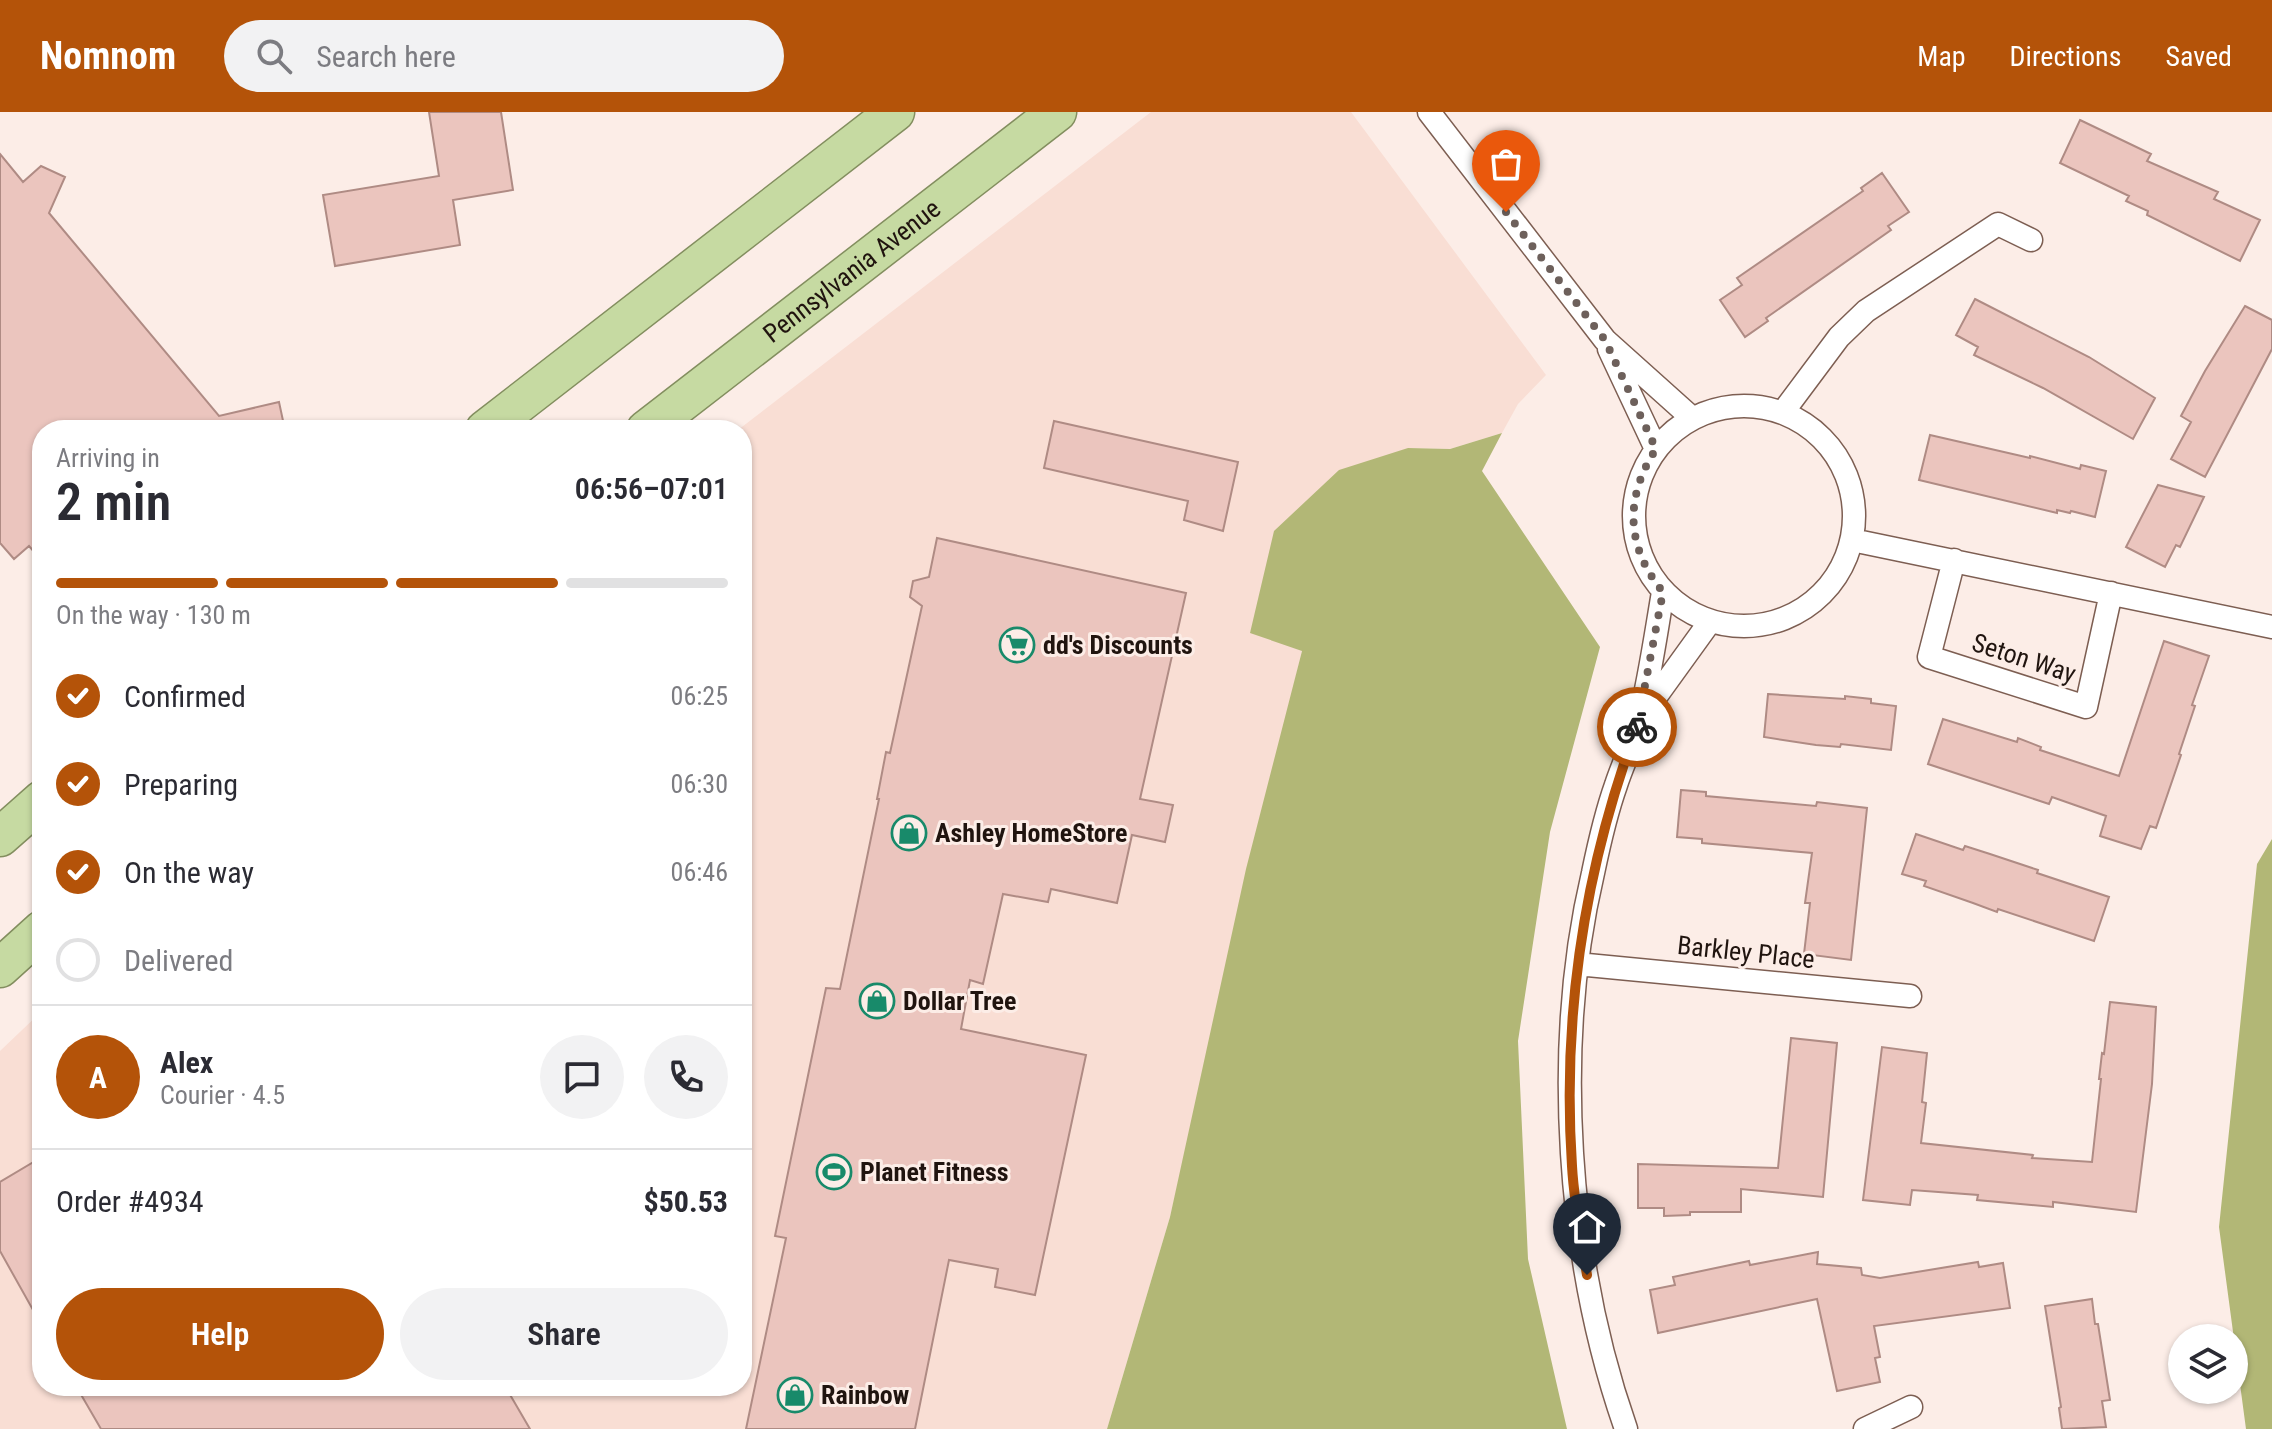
<!DOCTYPE html>
<meta charset="utf-8">
<style>
body{margin:0;font-family:"Roboto Condensed",sans-serif;background:#f2f2f3;color:#2b2b33;height:100vh;display:flex;flex-direction:column;font-size:30px;white-space:nowrap}
*{box-sizing:border-box;margin:0}
p{font-size:26px;color:#7c7c81}
.icon{flex:none;width:44px;height:44px;fill:none;stroke:currentColor;stroke-width:2;stroke-linecap:round;stroke-linejoin:round}
.map{position:relative;flex:1;overflow:hidden}
.sheet{position:absolute;left:32px;top:308px;width:720px;height:976px;display:flex;flex-direction:column;background:#fff;border-radius:32px;box-shadow:0 2px 6px #0004}
.sheet>*{flex:none}
.controls{position:absolute;left:2168px;top:1212px;display:grid;gap:16px}
.controls a{display:grid;place-items:center;width:80px;height:80px;border-radius:50%;background:#fff;box-shadow:0 2px 6px #0004;font-size:40px}
.pin{position:absolute;display:grid;place-items:center;width:68px;height:68px;color:#fff;margin:-82px -34px;border-radius:50% 50% 50% 0;rotate:-45deg;box-shadow:0 0 8px #0007}
.pin .icon{rotate:45deg}
.courier{position:absolute;display:grid;place-items:center;width:80px;height:80px;margin:-40px;border:6px solid #b45309;border-radius:50%;background:#fff;color:#222;box-shadow:0 2px 10px #0007}
.head em{font-style:normal;font-weight:600}
.head div{display:flex;flex-direction:column-reverse}
.head{display:flex;align-items:center;justify-content:space-between;height:136px;padding:0 24px}
h1{font-size:52px;font-weight:600;line-height:60px}
.bar{display:grid;grid-template-columns:repeat(4,1fr);gap:12px 8px;align-content:center;height:96px;padding:0 24px}
.bar i{height:10px;border-radius:6px;background:#e1e1e2}
.bar .on{background:#b45309}
.bar p{grid-column:span 4}
.line{display:flex;align-items:center;gap:20px;padding:0 24px;border-top:2px solid #e1e1e2}
.line div{flex:1}
.round{display:grid;place-items:center;flex:none;width:84px;height:84px;border-radius:42px;background:#f2f2f3}
ol{padding:0 24px;list-style:none}
li{display:flex;align-items:center;gap:24px;height:88px}
li p{margin-inline-start:auto}
li .icon{padding:8px;border-radius:50%;background:#b45309;color:#fff;stroke-width:4}
li:last-child{color:#7c7c81}
li i{width:44px;height:44px;border:4px solid #e1e1e2;border-radius:50%}
.cta{display:flex;gap:16px;margin-top:auto;padding:16px 24px}
.cta a{flex:1;height:92px;border-radius:48px;background:#b45309;color:#fff;font-size:32px;font-weight:600;line-height:92px;text-align:center}
.cta a+a{background:#f2f2f3;color:#2b2b33}
header{display:flex;align-items:center;gap:48px;box-sizing:border-box;height:112px;padding:0 40px;background:#b45309;color:#fff}
header strong{font-size:38px}
nav{display:flex;gap:44px;margin-inline-start:auto;font-size:28px}
.search{width:560px;height:72px;background:#f2f2f3;display:flex;align-items:center;gap:20px;box-sizing:border-box;padding:0 28px;border-radius:44px;color:#7c7c81;font-size:30px}
.map>svg:first-child{display:block}
.built{fill:#f9ded4}
.forest{fill:#b2b776}
.building{fill:#ebc5be;stroke:#af8b84;stroke-width:2}
.lines{fill:none;stroke-linecap:round;stroke-linejoin:round}
.minor-casing{stroke:#7d5e52;stroke-width:25}
.trunk-casing{stroke:#838e5f;stroke-width:41}
.minor{stroke:#fff;stroke-width:22}
.trunk{stroke:#c6daa2;stroke-width:38}
.done{stroke:#6d605b;stroke-width:8;stroke-dasharray:0 14.4}
.route{stroke:#b45309;stroke-width:10}
.labels{text-anchor:middle;stroke-width:6;stroke-linejoin:round;paint-order:stroke}
.street-label{font-size:26px;fill:#20140f;stroke:#fcede7}
.poi-label{font-size:26px;font-weight:bold;fill:#20140f;stroke:#fcede7;text-anchor:start}
</style>
<header>
<strong>Nomnom</strong>
<div class="search"><svg class="icon" aria-label="search" viewBox="0 0 24 24"><circle cx="10" cy="10" r="6"/><path d="M15 15l6 6"/></svg>Search here</div>
<nav><a>Map</a><a>Directions</a><a>Saved</a></nav>
</header>
<div class="map">
<svg width="2272" height="1317" viewBox="0 0 2272 1317">
<rect width="100%" height="100%" fill="#fcede7"/>
<path class="built" d="M1151 0H1351L1546 263 1518 292 1502 321 1450 337 1408 336 1250 520 1302 538 1170 1105 1107 1317H0V939L42 899V1274H742V318H738Z"/>
<path class="forest" d="M1502 321 1482 359 1600 535 1550 720 1518 929 1528 1147 1567 1317H1107L1170 1105 1246 757 1302 539 1250 521 1274 419 1339 358 1408 336 1450 337Z
M2272 727V1317H2246L2219 1115 2257 752Z"/>
<path class="building" d="M429 0H501L513 78 453 88 460 133 335 154 323 83 439 64Z
M2080 8 2151 42 2147 49 2218 80 2214 87 2260 108 2240 149 2147 103 2148 99 2126 89 2129 84 2060 51Z
M0 42 23 70 41 54 65 65 49 101 219 304 279 290 285 318H42V449L29 434 14 447 0 431Z
M1882 61 1909 100 1888 114 1891 118 1766 206 1768 209 1745 225 1720 188 1742 173 1737 166 1863 79 1861 76Z
M1975 187 2089 245 2155 286 2133 327 2043 276 1974 243 1978 235 1956 223Z
M2245 194 2272 208V237L2205 365 2171 347 2191 310 2181 304 2205 259Z
M1054 309 1238 350 1223 419 1184 408 1188 389 1044 356Z
M1930 323 2030 346V344L2080 357 2081 353 2106 359 2095 405 2071 399 2070 401 2057 398V401L1919 368Z
M2158 373 2204 385 2180 435 2176 433 2165 455 2126 435Z
M937 426 1186 481 1140 687 1173 693 1165 730 1132 723 1117 791 1051 777 1048 790 1003 782 983 872 970 868 961 917 1086 943 1035 1183 995 1175 998 1157 949 1148 915 1317H746L786 1126 775 1124 826 876 840 877 879 687H877L886 640 890 641 922 494 910 485 913 469 929 465Z
M2164 529 2209 544 2192 593 2195 594 2179 642 2181 643 2156 716 2150 714 2141 737 2100 724 2106 704 2052 685 2049 692 1928 652 1943 607 2017 630 2018 626 2041 635 2040 638 2119 664Z
M1768 582 1845 587V584L1871 587V591L1896 594 1891 638 1841 632 1840 635 1816 633 1764 625Z
M1681 678 1706 680V684L1816 694 1817 690 1867 696 1851 848 1804 842 1810 791H1805L1812 741 1702 731V727L1677 725Z
M1916 722 1963 738 1965 734 1990 742 2038 758 2037 761 2109 785 2094 829 1998 797 1997 800 1973 791 1924 774 1926 769 1902 762Z
M2110 890 2156 895 2152 972 2136 1100 2053 1090V1095L1977 1088 1978 1083 1912 1078 1910 1093 1863 1088 1882 935 1927 941 1922 990 1926 991 1921 1031 2033 1043 2032 1046 2092 1050 2101 967H2099L2102 941 2104 942Z
M1791 926 1837 931 1823 1085 1741 1077V1100H1690V1103L1664 1104V1096H1638V1052L1778 1056Z
M42 1045V1214L0 1139V1070Z
M1818 1140 1817 1152 1861 1156 1862 1163 1880 1166 1978 1150 1979 1155 2003 1151 2010 1196 1874 1214 1880 1245 1875 1246 1880 1270 1837 1279 1817 1187 1658 1221 1650 1178 1675 1173 1673 1165 1749 1149 1750 1153Z
M2092 1187 2095 1212H2098L2110 1288 2102 1289 2106 1315 2062 1317 2059 1296 2061 1295 2045 1194Z
M76 1274H505L530 1317H101Z"/>
<g class="lines">
<g class="minor-casing">
<path id="minor" d="M1429 0 1605 228 1692 306
M1609 237 1656 337
M1634 404a110 110 0 1 1 220 0a110 110 0 1 1-220 0Z
M1783 300 1839 225 1866 199 1998 112 2031 128
M1852 428 2272 515
M1954 448 1929 545 2086 595 2111 481
M1644 601 1709 511
M1577 852 1910 884
M1626 1317C1567 1149 1552 935 1593 761 1599 732 1606 701 1616 673 1623 651 1635 628 1640 605 1650 564 1656 521 1663 480
M1865 1317 1911 1295"/>
</g>
<g class="trunk-casing">
<g id="trunk">
<path d="M485 318 895 0"/>
<path id="s1" d="M646 318 1057 0"/>
<path d="M0 725 42 688"/>
<path d="M0 856 42 818"/>
</g>
</g>
<use href="#minor" class="minor"/>
<use href="#trunk" class="trunk"/>
</g>
<g class="lines">
<path class="done" d="M1506 100 1605 228 1656 337C1624 386 1626 435 1663 480L1637 615"/>
<path class="route" d="M1587 1163C1581 1127 1574 1090 1572 1054 1562 904 1585 755 1637 615"/>
</g>
<defs>
<g id="supermarket-ring" transform="scale(1.8)"><circle r="9.5" fill="#fcede7" stroke="#188a6a" stroke-width="1.5"/><path d="M-6-5.5h2.5l.6 2H6L4.5 2H-2.5L-4.4-4H-6ZM-1.5 3.2a1.3 1.3 0 1 0 .1 0ZM3 3.2a1.3 1.3 0 1 0 .1 0Z" fill="#188a6a"/></g>
<g id="shop-ring" transform="scale(1.8)"><circle r="9.5" fill="#fcede7" stroke="#188a6a" stroke-width="1.5"/><path d="M-5-2.5h2.3a2.7 3.5 0 0 1 5.4 0H5L5.5 6h-11ZM-1.5-2.5h3a1.5 2.3 0 0 0-3 0Z" fill="#188a6a"/></g>
<g id="stadium-ring" transform="scale(1.8)"><circle r="9.5" fill="#fcede7" stroke="#188a6a" stroke-width="1.5"/><path d="M0-5a6.5 5 0 1 0 0 10a6.5 5 0 1 0 0-10ZM-3.5-1.8h7v3.6h-7Z" fill="#188a6a"/></g>
</defs>
<g fill-rule="evenodd">
<use href="#supermarket-ring" x="1017" y="533"/>
<use href="#shop-ring" x="909" y="721"/>
<use href="#shop-ring" x="877" y="889"/>
<use href="#stadium-ring" x="834" y="1060"/>
<use href="#shop-ring" x="795" y="1283"/>
</g>
<g class="labels">
<g class="street-label">
<text dy="9" stroke="none"><textPath href="#s1" startOffset="260">Pennsylvania Avenue</textPath></text>
<text transform="translate(2024 546) rotate(18)" y="9">Seton Way</text>
<text transform="translate(1746 840) rotate(6)" y="9">Barkley Place</text>
</g>
<g class="poi-label">
<text x="1043" y="542">dd's Discounts</text>
<text x="935" y="730">Ashley HomeStore</text>
<text x="903" y="898">Dollar Tree</text>
<text x="860" y="1069">Planet Fitness</text>
<text x="821" y="1292">Rainbow</text>
</g>
</g>
</svg>
<div class="controls">
<a><svg class="icon" aria-label="layers" viewBox="0 0 24 24"><path d="M12 4l9 5-9 5-9-5zM3 14l9 5 9-5"/></svg></a>
</div>
<div class="pin" style="left:1506px;top:100px;background:#ea580c"><svg class="icon" aria-label="bag" viewBox="0 0 24 24"><path d="M5 8h14l-1 12H6zM9 8a3 3 0 0 1 6 0"/></svg></div>
<div class="pin" style="left:1587px;top:1163px;background:#1f2937"><svg class="icon" aria-label="home" viewBox="0 0 24 24"><path d="M3 11l9-7 9 7M6 9v11h12V9"/></svg></div>
<div class="courier" style="left:1637px;top:615px"><svg class="icon" aria-label="bike" viewBox="0 0 24 24"><circle cx="6" cy="16" r="4"/><circle cx="18" cy="16" r="4"/><path d="M6 16l4-8h5l3 8M10 8l3 8H6M13 5h3"/></svg></div>
<section class="sheet">
<div class="head"><div><h1>2 min</h1><p>Arriving in</p></div><em>06:56–07:01</em></div>
<div class="bar"><i class="on"></i><i class="on"></i><i class="on"></i><i></i><p>On the way · 130 m</p></div>
<ol>
<li><svg class="icon" aria-label="check" viewBox="0 0 24 24"><path d="M5 12l5 5 9-10"/></svg>Confirmed<p>06:25</p></li>
<li><svg class="icon" aria-label="check" viewBox="0 0 24 24"><path d="M5 12l5 5 9-10"/></svg>Preparing<p>06:30</p></li>
<li><svg class="icon" aria-label="check" viewBox="0 0 24 24"><path d="M5 12l5 5 9-10"/></svg>On the way<p>06:46</p></li>
<li><i></i>Delivered</li>
</ol>
<div class="line" style="height:144px"><b class="round" style="background:#b45309;color:#fff">A</b><div><b>Alex</b><p>Courier · 4.5</p></div><a class="round"><svg class="icon" aria-label="chat" viewBox="0 0 24 24"><path d="M4 5h16v11H9l-5 4z"/></svg></a><a class="round"><svg class="icon" aria-label="phone" viewBox="0 0 24 24"><path d="M5 4h4l2 5-3 2q2 4 5 5l2-3 5 2v4C11 20 4 13 5 4z"/></svg></a></div>
<div class="line" style="height:104px"><div>Order #4934</div><b>$50.53</b></div>
<div class="cta"><a>Help</a><a>Share</a></div>
</section>
</div>
